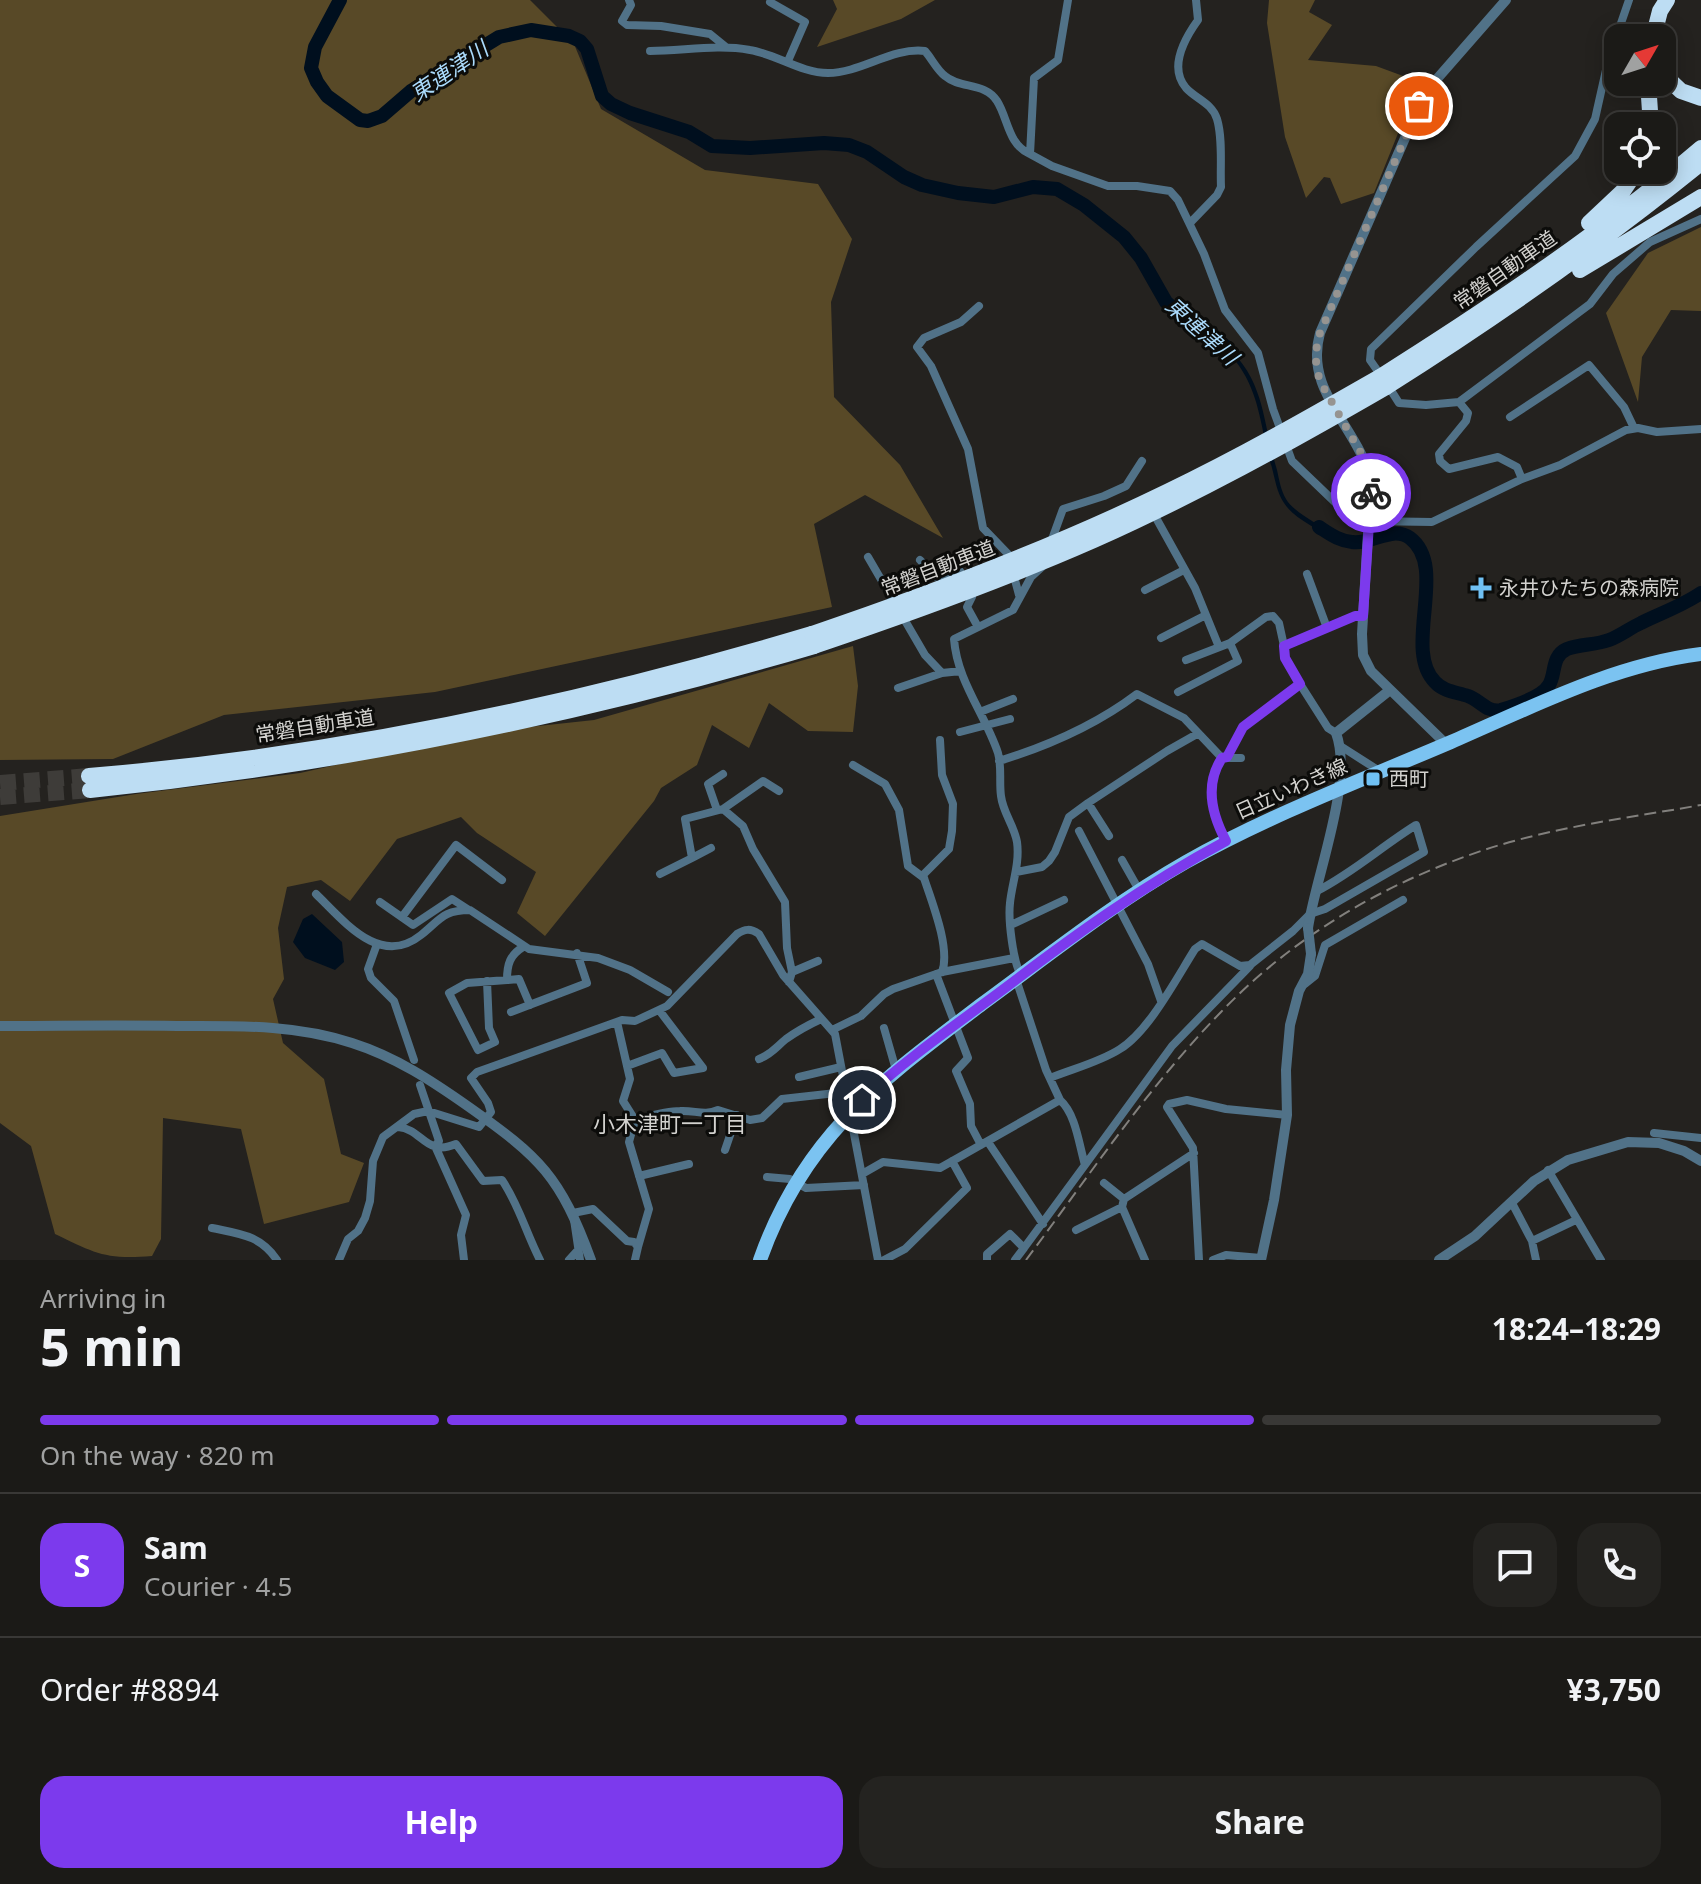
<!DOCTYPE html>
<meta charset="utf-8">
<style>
body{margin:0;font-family:"Noto Sans","Noto Sans JP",sans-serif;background:#242320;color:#f1f3f6;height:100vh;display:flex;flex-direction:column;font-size:30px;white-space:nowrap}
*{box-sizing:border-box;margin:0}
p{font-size:26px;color:#a0a1a1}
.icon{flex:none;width:44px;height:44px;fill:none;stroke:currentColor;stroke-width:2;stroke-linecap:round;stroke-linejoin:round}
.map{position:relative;height:1260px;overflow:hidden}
.drawer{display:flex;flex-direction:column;background:#1b1a17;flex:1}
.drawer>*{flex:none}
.needle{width:52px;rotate:51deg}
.buttons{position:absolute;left:1604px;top:24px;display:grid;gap:16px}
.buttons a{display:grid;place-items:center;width:72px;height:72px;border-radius:16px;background:#1b1a17;box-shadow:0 4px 20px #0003,0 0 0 2px #393836;font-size:40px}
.pin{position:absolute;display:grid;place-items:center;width:68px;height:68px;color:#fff;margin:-34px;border:4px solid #fff;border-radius:50%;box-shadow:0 2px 8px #0007}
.courier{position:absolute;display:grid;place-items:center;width:80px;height:80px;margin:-40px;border:6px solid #7c3aed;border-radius:50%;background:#fff;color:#222;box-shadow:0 2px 10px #0007}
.summary em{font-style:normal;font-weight:700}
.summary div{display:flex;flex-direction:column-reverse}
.summary{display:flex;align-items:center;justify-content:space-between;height:136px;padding:0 40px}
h1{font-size:52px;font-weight:700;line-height:60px}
.bar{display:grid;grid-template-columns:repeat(4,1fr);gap:12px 8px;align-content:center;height:96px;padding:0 40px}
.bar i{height:10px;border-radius:6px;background:#393836}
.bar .current{background:#7c3aed}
.bar p{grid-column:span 4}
.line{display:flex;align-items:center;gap:20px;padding:0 40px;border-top:2px solid #393836}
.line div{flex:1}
.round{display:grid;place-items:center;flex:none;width:84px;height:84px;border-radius:24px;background:#242320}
.primary-button{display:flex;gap:16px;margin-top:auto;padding:16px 40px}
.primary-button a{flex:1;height:92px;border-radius:24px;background:#7c3aed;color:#fff;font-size:32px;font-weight:700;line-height:92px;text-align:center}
.primary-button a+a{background:#242320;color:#f1f3f6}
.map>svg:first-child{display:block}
.forest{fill:#584927}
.water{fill:#000f1e}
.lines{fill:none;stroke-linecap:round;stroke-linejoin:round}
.river{stroke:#000f1e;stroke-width:14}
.motorway-tunnel{stroke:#3e3c39;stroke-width:16;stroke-dasharray:16 8;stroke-linecap:butt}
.minor{stroke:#517288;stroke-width:8}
.tertiary{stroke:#517288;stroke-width:10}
.primary{stroke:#7bc3f1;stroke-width:14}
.motorway{stroke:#bdddf3;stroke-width:16}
.rail{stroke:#82807d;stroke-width:2;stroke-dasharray:12 6;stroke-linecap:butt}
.tertiary-bridge{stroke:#517288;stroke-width:10}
.motorway-bridge{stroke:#bdddf3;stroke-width:16}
.done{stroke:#969491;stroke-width:8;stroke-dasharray:0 14.4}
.route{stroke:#7c3aed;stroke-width:10}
.poi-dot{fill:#70c1f4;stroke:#0c0c0a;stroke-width:3}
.labels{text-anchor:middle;stroke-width:6;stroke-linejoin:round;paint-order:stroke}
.street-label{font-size:20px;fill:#d3d2cf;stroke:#0c0c0a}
.poi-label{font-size:20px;fill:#d3d2cf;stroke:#0c0c0a;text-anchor:start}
.water-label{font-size:22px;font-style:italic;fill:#aadafb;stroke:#0c0c0a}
.neighbourhood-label{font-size:22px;fill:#d3d2cf;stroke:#0c0c0a}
</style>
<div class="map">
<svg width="1701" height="1260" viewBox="0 0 1701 1260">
<rect width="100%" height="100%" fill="#24221f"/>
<path class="forest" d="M0 0H530L574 44 601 109 705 170 818 184 852 239 831 302 834 397 900 465 943 538 865 495 814 524 832 607 435 692 224 715 113 759 0 760Z
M833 0H935L901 19 817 47 837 9Z
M1269 0H1315L1309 12 1332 25 1308 60 1376 66 1422 83 1405 116 1374 193 1341 204 1330 178 1324 177 1306 198 1285 137 1267 23Z
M1701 227V311L1671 310 1642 357 1638 402 1606 313 1648 253Z
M853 646 858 686 853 732 808 731 769 703 749 748 712 725 697 765 661 788 654 801 545 936 517 913 536 872 477 833 461 817 397 839 350 901 321 880 287 887 278 928 284 979 273 999 283 1043 324 1079 341 1154 364 1163 349 1202 264 1224 241 1129 163 1118 161 1239 152 1256C105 1260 95 1253 55 1234L31 1146 0 1123V816L136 794 300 773 483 732 594 720Z"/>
<path class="water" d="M1217 337C1267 379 1260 414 1277 470 1279 479 1281 491 1286 499 1293 512 1323 527 1336 536L1334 540C1319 529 1294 519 1284 503 1277 493 1275 479 1272 468 1257 415 1261 379 1215 340Z
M312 914 342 942 344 962 335 970 305 958 293 942 303 919Z"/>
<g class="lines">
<path class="river" d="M340 0 315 47 311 68 317 82 327 96 360 120 368 121 382 116 411 91 499 37 531 30 569 36 580 41 587 49 602 96 611 104 630 113 689 132 712 146 750 148 824 143 849 145 867 152 904 177 922 185 958 193 994 197 1033 187 1057 189 1084 205 1124 237 1141 258 1166 302 1184 318 1228 348
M1319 527C1330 534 1339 541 1352 542 1371 545 1392 525 1410 538 1449 567 1402 649 1435 682 1444 692 1457 692 1468 696 1480 700 1487 713 1501 710 1514 706 1542 697 1549 685 1556 674 1551 656 1567 649 1580 644 1596 645 1609 640 1620 636 1630 628 1641 623 1661 613 1682 606 1701 593"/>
<path class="motorway-tunnel" d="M0 783 89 776
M0 797 90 790"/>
<path class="minor" d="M629 0 631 5 622 21 627 25 661 26 710 34 726 47
M1068 0 1058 60 1034 78 1030 154 1052 166 1108 186H1137L1170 191 1178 200 1204 254 1225 310 1258 353 1273 409 1292 461 1340 507 1369 521 1432 522 1522 479 1560 465 1626 430 1638 428 1657 432 1701 429
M770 2 805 22 788 61
M650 51C683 51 717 44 750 50 776 54 801 73 828 73 861 73 892 47 925 51 932 59 937 70 945 76 960 89 985 82 997 101 1008 118 1008 145 1030 154
M1190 223 1217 195 1221 187C1220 166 1223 139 1217 119 1212 103 1196 99 1186 88 1168 67 1185 38 1198 20L1196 0
M979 306 961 322 924 338 917 347 931 366 968 449 983 528 1008 554 1019 595
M1377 370 1370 360 1371 349 1476 247 1575 156 1595 119 1608 61 1629 0
M1392 392 1399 403 1426 405 1459 402 1468 413 1466 421 1439 454 1440 461 1449 469 1498 457 1517 467 1522 479
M1459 402 1590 304 1613 274 1650 242 1701 219
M1510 417 1589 365 1624 407 1634 428
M1155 516 1195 588 1219 647
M1051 542 1063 509 1104 496 1126 486 1142 461
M868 557 925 655 942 673 961 671
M920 560 936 577 960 571 972 597 967 607 978 627
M1307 574 1327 628
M1145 590 1184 570
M1161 638 1206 615
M1186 660 1230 643 1266 617 1273 616 1279 623 1284 646
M1300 684 1285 658 1284 646 1355 616H1363
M898 688 942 673
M1178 692 1238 661 1230 643
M980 712 1013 699
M960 732 1010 719
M940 740 942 775 953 804 952 831 949 849 923 875C931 900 951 948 942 972
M1342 747 1381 772
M1227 757 1243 727 1300 684 1328 728 1336 733
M1222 758C1204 785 1212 815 1226 841
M999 761C1048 746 1096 725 1137 694L1184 718 1222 758H1241
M853 765 885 784 899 810 908 866 924 878
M1088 803 1109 836
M723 809 763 781 779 791
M717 810 708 784 723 774
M1079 831 1148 964 1161 1001
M692 858 711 848
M1122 860 1139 890
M1016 872 1042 867 1049 861 1055 852 1069 817 1088 803 1167 751 1197 734
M660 874 692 858 685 819 723 809 743 826 753 849 785 902 787 948 792 972 789 982
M316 894C344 921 380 968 421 935 440 920 443 910 470 910L529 949 598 958 630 970 668 992
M380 902 413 925 452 899 469 910
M402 917 456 845 502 880
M1011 925 1064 900
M377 944 368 969 371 978 394 1001 414 1060
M523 947C510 955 507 964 507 980L519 979 530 1005
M792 972 818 961
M936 974 968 1058 956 1071 970 1104 971 1126 981 1145
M1021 975C1013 962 1008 920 1010 903 1012 883 1020 863 1017 842 1014 825 1003 813 1001 796 999 782 1002 767 998 753 985 714 957 681 954 639L1013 610 1031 577 1043 566
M1016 979 1046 1070 1060 1100
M487 981 489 1028 495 1042 478 1050 449 993 467 983 507 980
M1305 984 1315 976 1325 945 1403 900
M511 1012 587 983 577 953
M617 1022 630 1079 623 1101 635 1120 629 1142 649 1209 638 1247
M884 1028 896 1070
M832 1030 861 1016 884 994 893 989 942 972 1014 958
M759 1059C772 1054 776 1047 786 1039 797 1031 808 1025 821 1019
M627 1066 662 1053 674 1073 703 1068 659 1010
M799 1077 841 1067
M1050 1078C1072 1069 1100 1062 1120 1049 1149 1031 1176 979 1195 949L1202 944 1240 966 1250 965 1293 931 1310 914 1325 909 1424 852 1416 825C1382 846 1354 872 1317 891
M420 1085 439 1141 435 1146 466 1215 461 1235 464 1260
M635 1120C650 1116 665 1111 680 1111 695 1110 704 1116 718 1110L750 1120 762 1118 782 1099 845 1092
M398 1127C423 1129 425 1157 456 1144L483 1181 502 1180C519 1205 526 1233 540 1260
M1654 1133 1701 1138
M988 1142 1043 1224
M725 1150 737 1115
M1085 1165 1172 1046 1250 966
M1548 1170 1601 1260
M862 1174 883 1162 940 1168 1060 1100C1076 1114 1079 1145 1085 1165L1024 1248
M639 1176 689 1164
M767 1177 790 1179 806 1188 864 1185
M1104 1183 1124 1199
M1512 1203 1532 1241 1536 1260
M1122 1207 1124 1199 1194 1153
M212 1228C240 1234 260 1235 277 1260
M1076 1230 1122 1207 1145 1260
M1532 1241 1576 1220
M339 1260 348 1239 358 1231 365 1218 370 1201 373 1161 383 1137 414 1114 428 1111 479 1127 491 1112 488 1103 471 1078 477 1072 622 1020 635 1021 667 1006 737 934C745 929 750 928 759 934L783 975 835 1034 878 1260
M569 1260 579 1249
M580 1260 573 1213 593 1209 627 1241 634 1242 638 1247 635 1260
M884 1260 905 1249 967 1188 952 1161
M987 1260V1254L1010 1234 1024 1248 1015 1260
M1199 1260 1193 1148 1167 1107 1169 1104 1187 1100 1226 1109 1287 1115
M1213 1260 1226 1255 1261 1258"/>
<path class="tertiary" d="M1446 744 1371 671 1363 655 1362 634 1371 483C1361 428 1303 394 1320 333L1419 106 1436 80 1506 0
M1308 928C1316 875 1354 781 1336 733L1390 690
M0 1026C59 1026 118 1025 177 1026 236 1026 295 1024 352 1043 396 1057 432 1081 469 1107 541 1158 560 1176 591 1260
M1261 1260 1274 1200 1287 1115 1286 1070 1290 1025 1299 991 1308 974 1311 954
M1439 1260 1475 1236 1534 1181 1568 1160 1628 1142 1659 1143 1684 1151 1701 1161"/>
<path class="primary" d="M760 1260C804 1135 882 1080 982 1004 1049 955 1114 903 1186 862 1270 815 1362 780 1451 742 1532 707 1613 665 1701 654"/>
<path class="motorway" d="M1653 38 1660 11 1667 0
M1662 73 1681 91 1701 98
M1648 82 1651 126
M1589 223 1623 191 1637 170
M1580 270 1701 197
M1380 377C1491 307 1601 233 1701 148
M1386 387C1495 318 1600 245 1701 163
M89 776C334 756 577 704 812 634
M90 790C336 765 578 716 814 646"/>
<path class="rail" d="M1026 1260C1089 1176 1148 1087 1221 1012 1293 937 1383 884 1481 851 1552 827 1628 818 1701 805"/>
<path class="tertiary-bridge" d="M1308 928 1311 954"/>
<path class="motorway-bridge" d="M812 634C933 593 1052 548 1167 492 1240 457 1310 417 1380 377
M814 646C909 614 1003 580 1094 540 1195 495 1291 442 1386 387"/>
</g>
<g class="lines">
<path class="done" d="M1371 493 1366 462 1321 383C1314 365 1315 350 1320 333L1419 106"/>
<path class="route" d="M862 1100C904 1061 951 1028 997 994 1072 937 1142 886 1226 841 1212 815 1204 785 1222 758L1227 757 1243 727 1300 684 1285 658 1284 646 1355 616H1363L1371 493"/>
</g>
<g class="poi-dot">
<path d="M1477 576h8v8h8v8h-8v8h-8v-8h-8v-8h8z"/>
<rect x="1365" y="771" width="16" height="16" rx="4"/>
</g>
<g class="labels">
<g class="street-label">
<text transform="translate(1505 270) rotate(-35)" y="7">常磐自動車道</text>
<text transform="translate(938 568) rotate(-21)" y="7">常磐自動車道</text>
<text transform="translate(315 726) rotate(-9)" y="7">常磐自動車道</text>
<text transform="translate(1291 789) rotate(-24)" y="7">日立いわき線</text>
</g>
<g class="poi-label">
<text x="1499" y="595">永井ひたちの森病院</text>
<text x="1389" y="786">西町</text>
</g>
<g class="water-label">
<text transform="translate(449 71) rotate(-34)" y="8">東連津川</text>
<text transform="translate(1202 331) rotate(42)" y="8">東連津川</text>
</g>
<g class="neighbourhood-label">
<text x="670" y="1132">小木津町一丁目</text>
</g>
</g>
</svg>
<div class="buttons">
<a><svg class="needle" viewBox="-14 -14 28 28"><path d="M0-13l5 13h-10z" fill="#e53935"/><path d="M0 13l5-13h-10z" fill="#a0a1a1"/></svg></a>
<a><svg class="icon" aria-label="locate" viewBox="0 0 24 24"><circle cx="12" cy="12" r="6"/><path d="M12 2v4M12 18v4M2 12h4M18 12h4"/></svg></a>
</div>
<div class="pin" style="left:1419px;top:106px;background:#ea580c"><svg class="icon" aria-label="bag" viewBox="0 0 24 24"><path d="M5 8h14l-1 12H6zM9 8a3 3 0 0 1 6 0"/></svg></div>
<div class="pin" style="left:862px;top:1100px;background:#1f2937"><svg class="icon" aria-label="home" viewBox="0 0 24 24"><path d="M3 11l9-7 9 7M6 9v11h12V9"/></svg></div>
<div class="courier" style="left:1371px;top:493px"><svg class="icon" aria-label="bike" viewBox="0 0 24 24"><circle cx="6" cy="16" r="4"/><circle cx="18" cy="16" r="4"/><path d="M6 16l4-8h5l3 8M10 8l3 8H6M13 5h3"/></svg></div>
</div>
<section class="drawer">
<div class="summary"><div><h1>5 min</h1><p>Arriving in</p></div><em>18:24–18:29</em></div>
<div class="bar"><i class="current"></i><i class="current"></i><i class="current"></i><i></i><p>On the way · 820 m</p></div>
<div class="line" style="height:144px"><b class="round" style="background:#7c3aed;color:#fff">S</b><div><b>Sam</b><p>Courier · 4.5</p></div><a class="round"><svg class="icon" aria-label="chat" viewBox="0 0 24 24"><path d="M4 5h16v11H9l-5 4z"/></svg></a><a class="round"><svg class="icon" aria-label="phone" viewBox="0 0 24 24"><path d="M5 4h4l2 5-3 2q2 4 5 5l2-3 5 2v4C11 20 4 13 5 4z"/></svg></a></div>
<div class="line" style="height:104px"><div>Order #8894</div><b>¥3,750</b></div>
<div class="primary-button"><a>Help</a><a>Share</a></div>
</section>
